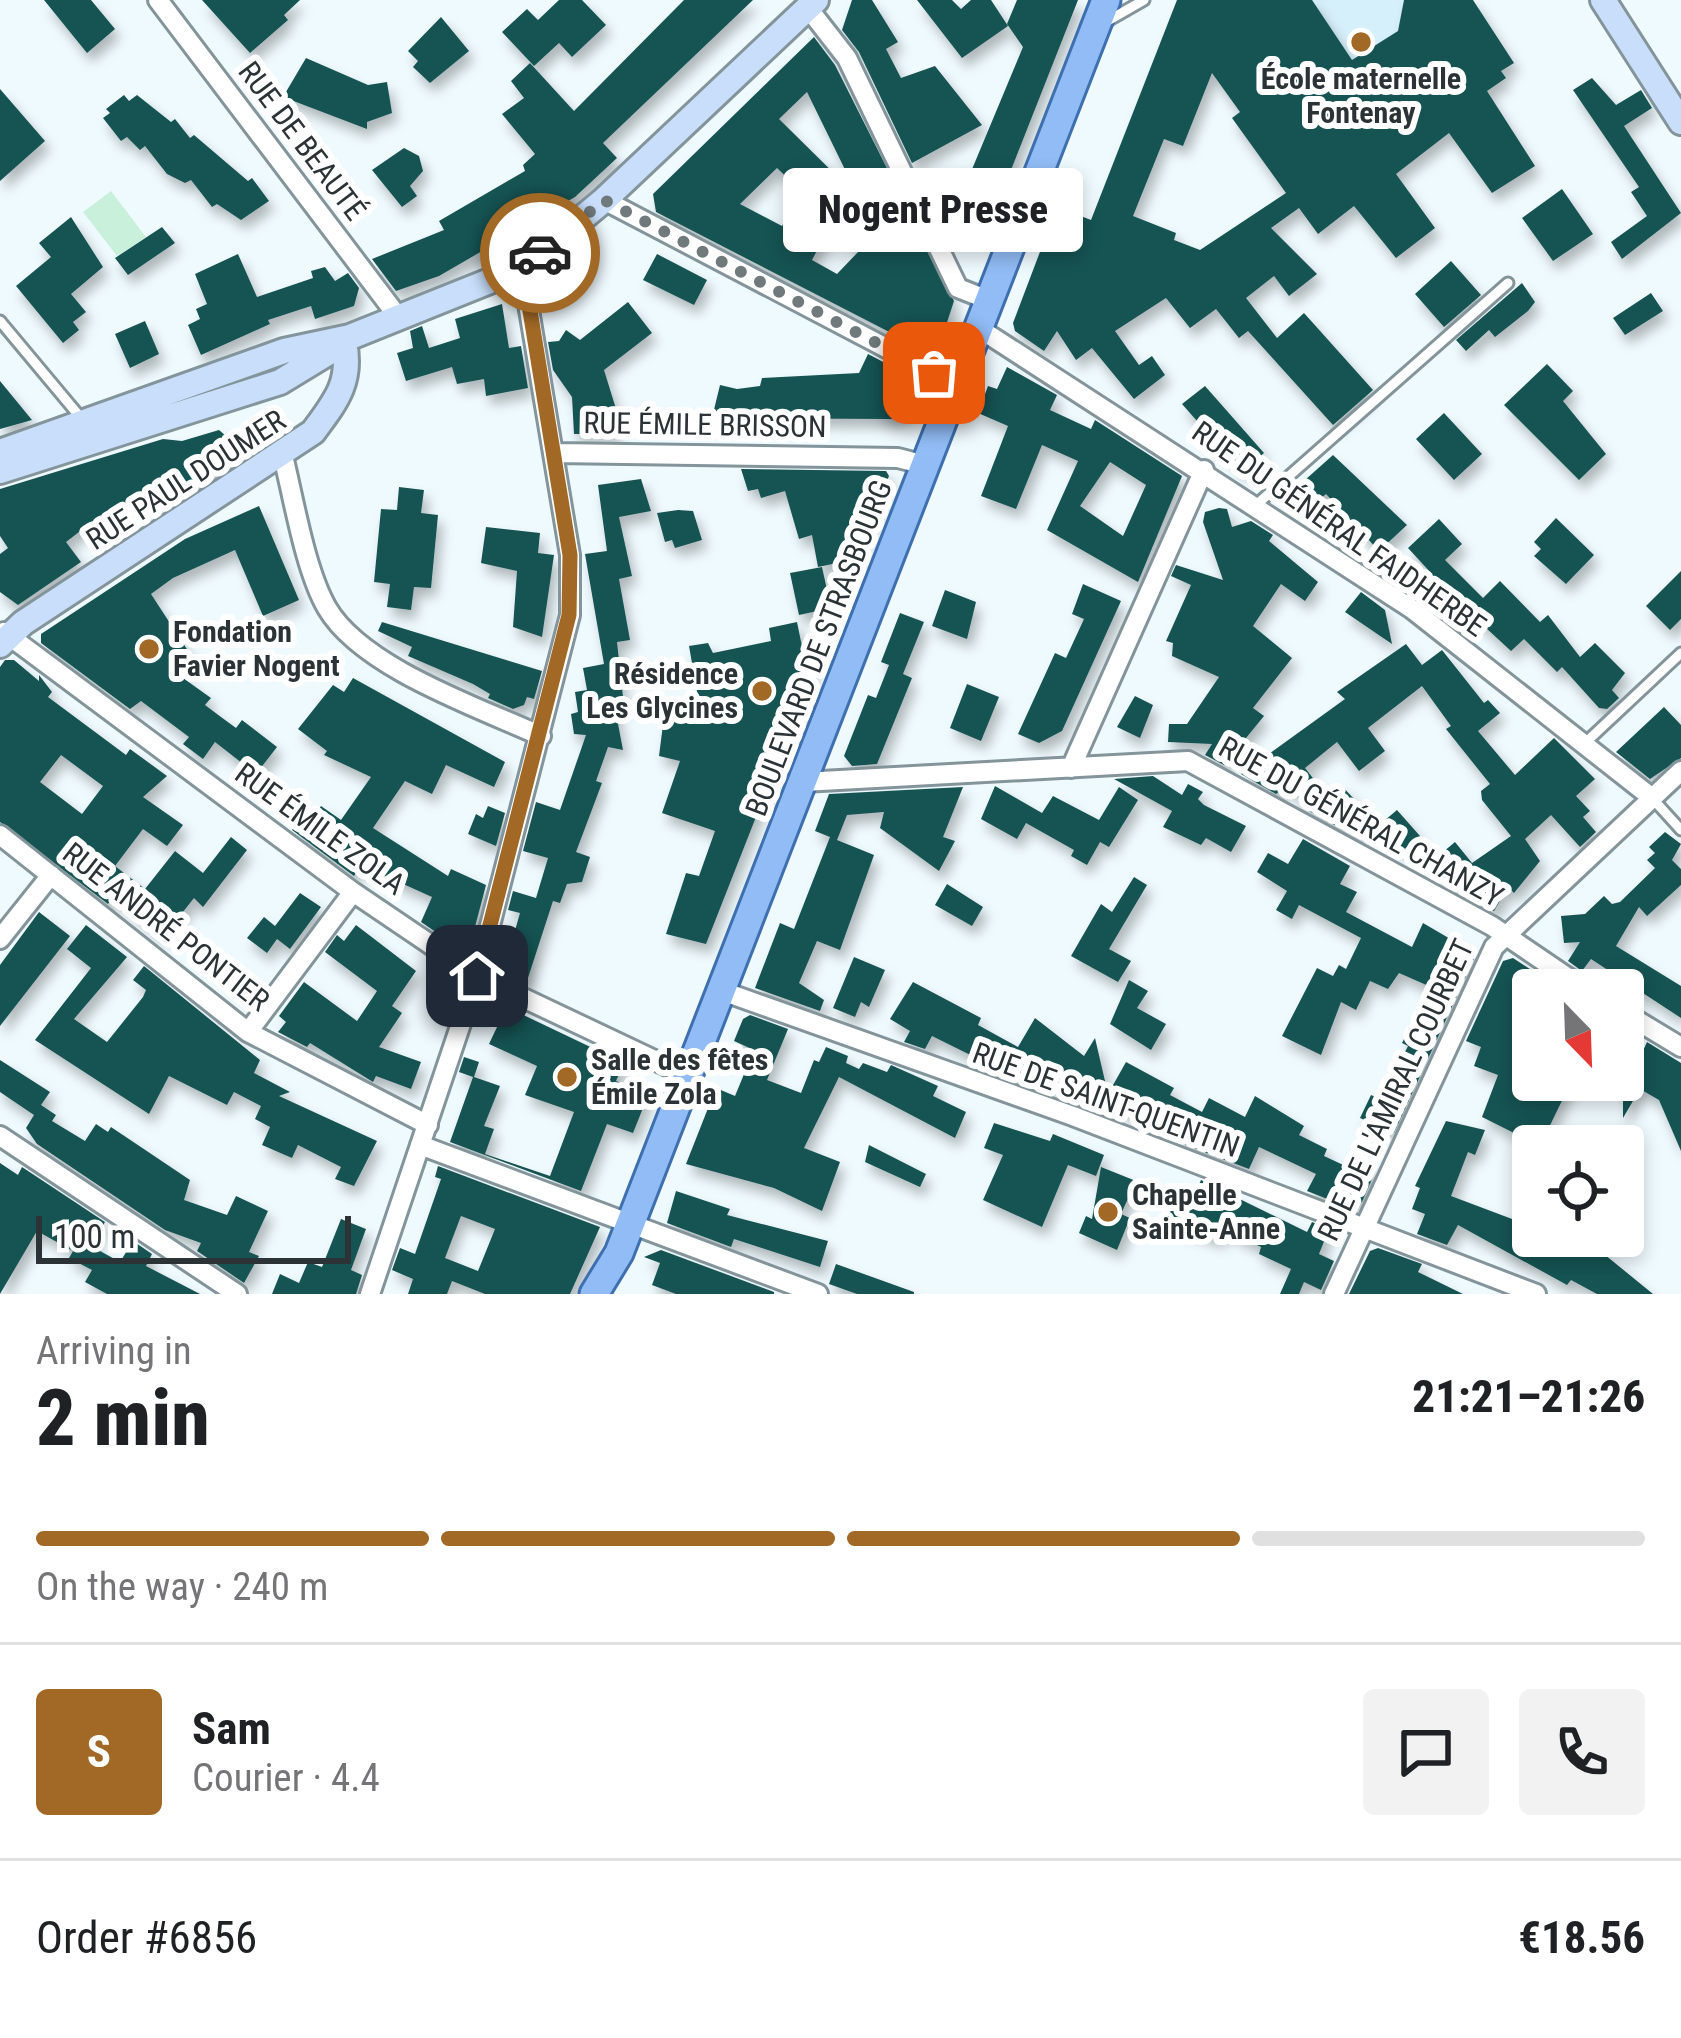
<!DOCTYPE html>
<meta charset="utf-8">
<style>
body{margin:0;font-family:"Roboto Condensed",sans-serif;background:#f2f2f2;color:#202124;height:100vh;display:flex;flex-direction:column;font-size:45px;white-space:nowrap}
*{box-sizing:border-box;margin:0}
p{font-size:39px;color:#757577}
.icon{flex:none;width:66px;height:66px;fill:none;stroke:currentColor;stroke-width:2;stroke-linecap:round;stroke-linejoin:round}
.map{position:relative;height:1294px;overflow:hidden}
.details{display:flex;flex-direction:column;background:#fff;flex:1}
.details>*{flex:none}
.needle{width:78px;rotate:157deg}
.fabs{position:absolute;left:1512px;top:969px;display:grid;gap:24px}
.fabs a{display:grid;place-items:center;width:132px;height:132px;border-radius:12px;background:#fff;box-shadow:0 6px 18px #0003;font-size:60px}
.scale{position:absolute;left:36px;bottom:30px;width:315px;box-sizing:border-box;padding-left:12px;border:6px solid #2c3336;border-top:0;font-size:33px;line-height:42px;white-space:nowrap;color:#2c3336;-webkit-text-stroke:9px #fff;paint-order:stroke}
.pin{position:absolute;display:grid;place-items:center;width:102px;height:102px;color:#fff;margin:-51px;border-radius:24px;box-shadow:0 6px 18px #0006}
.courier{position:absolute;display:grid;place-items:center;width:120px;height:120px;margin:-60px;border:9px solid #a26926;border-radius:50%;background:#fff;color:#222;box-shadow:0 3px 15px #0007}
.bubble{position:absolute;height:84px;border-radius:12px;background:#fff;box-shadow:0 6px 18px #0003;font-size:39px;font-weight:800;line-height:84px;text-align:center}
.overview em{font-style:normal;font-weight:800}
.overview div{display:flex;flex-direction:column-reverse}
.overview{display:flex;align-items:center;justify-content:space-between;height:204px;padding:0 36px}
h1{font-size:78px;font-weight:800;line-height:90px}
.bar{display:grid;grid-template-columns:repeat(4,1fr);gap:18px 12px;align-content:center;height:144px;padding:0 36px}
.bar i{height:15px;border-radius:9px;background:#e0e0e0}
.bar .current{background:#a26926}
.bar p{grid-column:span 4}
.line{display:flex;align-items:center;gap:30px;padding:0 36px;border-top:3px solid #e0e0e0}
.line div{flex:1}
.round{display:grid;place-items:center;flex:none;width:126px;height:126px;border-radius:12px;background:#f2f2f2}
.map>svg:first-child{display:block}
.built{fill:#d6f0fb}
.green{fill:#c9f0da}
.building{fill:#195352;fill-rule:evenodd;filter:url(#shadow)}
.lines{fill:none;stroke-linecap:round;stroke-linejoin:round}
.lane-casing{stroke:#83949b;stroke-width:15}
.street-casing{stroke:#83949b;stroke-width:24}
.secondary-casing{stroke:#83949b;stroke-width:30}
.primary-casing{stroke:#3e6fae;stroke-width:33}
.lane{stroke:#fff;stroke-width:9}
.street{stroke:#fff;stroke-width:18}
.secondary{stroke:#c8defa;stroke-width:24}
.primary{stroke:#91bcf5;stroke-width:27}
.done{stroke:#70797c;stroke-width:12;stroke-dasharray:0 21.6}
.route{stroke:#a26926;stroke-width:15}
.poi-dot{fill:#a26926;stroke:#fff;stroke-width:4.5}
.labels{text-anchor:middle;stroke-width:12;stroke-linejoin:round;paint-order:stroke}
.poi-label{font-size:30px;font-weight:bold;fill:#2c3336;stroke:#fff;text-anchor:start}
.street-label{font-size:30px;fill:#2c3336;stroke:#fff}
</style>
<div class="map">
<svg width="1681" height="1294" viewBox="0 0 1681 1294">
<defs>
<filter id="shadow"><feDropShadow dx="5" dy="9" stdDeviation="6" flood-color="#0004"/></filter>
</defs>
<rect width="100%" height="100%" fill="#effafe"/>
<path class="built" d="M1291 0H1470L1344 80Z"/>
<path class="green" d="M111 191 146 237 117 256 83 212Z"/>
<path class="building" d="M44 0H91L115 29 87 53Z
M202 0H300L284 15 288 20 250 53Z
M559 0H582L606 25 572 57 559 43 534 66 502 32 527 9 538 20Z
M684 0H753L603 143 617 158 575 197 439 276 396 291 372 259 444 230 439 221 525 171 523 165 535 154 502 114 524 98 511 81 530 63 574 111Z
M852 0H872L898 42 886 49 901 78 935 66 982 125 912 163 859 52 842 30Z
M917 0H952L961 9 971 0H991L1008 26 962 58Z
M1017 0H1078L985 236 950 222 1023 47 1007 24Z
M1177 0H1312L1352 60 1398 31 1404 0H1473L1514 63 1501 71 1506 78 1487 91 1535 166 1492 193 1449 133 1396 174 1435 228 1396 258 1354 206 1318 234 1299 208 1271 228 1317 274 1289 296 1274 276 1246 298 1277 338 1304 313 1373 390 1333 425 1248 331 1239 338 1216 309 1190 328 1166 298 1115 331 1139 365 1152 356 1165 375 1134 399 1092 348 1076 360 1057 331 1044 351 1015 331 1013 323 1057 207 1091 220ZM1212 73 1240 112 1232 118 1286 193 1200 250 1174 240 1176 233 1133 216 1164 139 1183 146Z
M441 17 469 51 430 83 413 67 418 61 408 51Z
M814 37 835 65 954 301 936 356 656 212 653 194ZM807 92 856 192 883 179 876 209 881 220 846 237 859 251 837 274 812 260 832 222 821 209 854 193 779 119ZM777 168 801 191 782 226 740 204Z
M306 58 368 85 387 82 392 113 367 122V129L283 97Z
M1592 78 1616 105 1641 90 1652 108 1624 126 1681 213 1622 259 1611 242 1647 216 1631 192 1639 187 1573 90Z
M0 89 45 141 0 181Z
M124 95 129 101 137 95 171 122 175 119 190 138 194 135 248 181 252 178 269 201 241 220 217 204 212 207 191 180 185 183 167 174 145 146 140 150 127 137 121 141 103 118 110 113 106 109Z
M404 148 419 156 423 171 410 186 417 196 402 207 372 170Z
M1562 189 1593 234 1553 261 1522 218Z
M71 217 103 267 71 294 86 312 73 322 79 330 63 343 16 286 51 257 39 243Z
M162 227 175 243 128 275 115 258Z
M238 254 257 297 313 278 311 271 325 267 335 281 348 273 359 288 354 306 315 319 311 306 268 320 270 324 201 355 188 325 200 319 196 309 207 304 195 274Z
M657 254 707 280 694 305 643 280Z
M1451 261 1481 295 1444 327 1415 294Z
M1522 283 1535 302 1528 311 1495 337 1489 330 1466 351 1456 340Z
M1651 293 1663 311 1625 335 1613 318Z
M628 302 652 333 604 370 617 412 616 434H574L572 397 553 370 548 342 559 341 566 330 580 340Z
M502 304 509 348 521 346 528 388 486 396 484 379 457 384 452 367 406 381 397 353 413 348 410 331 422 326 429 348 460 338 455 319Z
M145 321 159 354 130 368 115 334Z
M868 354 910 376 917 394 912 408 892 419 712 418 720 385 737 389 760 386 762 378 859 373Z
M1547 364 1573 391 1563 401 1606 454 1579 480 1504 405Z
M1007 367 1057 395 1050 410 1091 429 1095 420 1182 476 1138 582 1047 530 1078 461 1042 445 1016 509 981 496 1008 426 978 413 988 386 997 389ZM1110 462 1146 485 1123 536 1080 506Z
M0 381 32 420 0 429Z
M1205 386 1264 453 1242 472 1182 404Z
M1444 413 1482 454 1454 480 1416 439Z
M219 430 226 436 230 463 181 495 105 512 66 542 81 562 18 605 0 592V554L8 548 0 536V489L163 439 182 441Z
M1333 455 1407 525 1379 551 1326 494 1312 506 1296 488Z
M741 469 886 471 889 476 856 559 818 567 812 535 799 539 785 491 761 498 758 489 748 491Z
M641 479 651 511 619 517 632 576 619 579 630 640 617 642 624 706 615 708 623 750 608 747 596 781 602 783 576 852 590 857 582 882 567 884 560 903 553 901 526 984 496 970 503 953 508 955 520 913 508 910 513 891 536 898 548 858 523 851 536 802 560 810 586 735 574 734 571 714 578 712 575 692 587 690 583 668 604 664 585 554 607 551 598 485Z
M399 487 424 490 421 513 438 515 431 588 414 587 411 610 387 607 390 584 374 582 381 509 397 510Z
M259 506 299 600 263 616 235 550 173 578 151 594 194 660 176 673 211 698 205 705 221 717 236 728 242 720 277 747 256 774 215 742 203 759 183 744 189 737 141 701 130 709 41 643V634L185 539Z
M1219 508 1227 509 1232 527 1251 521 1273 535 1269 541 1318 582 1305 601 1281 584 1253 626 1292 658 1253 708 1264 716 1224 765 1205 755 1212 744 1168 742 1169 724H1187L1219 677 1172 656 1173 643 1166 641 1191 585 1171 576 1176 565 1223 580 1203 522 1205 512Z
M678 510 693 511 702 540 675 548 672 540 665 542 657 513Z
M1556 518 1594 555 1566 584 1534 556 1541 549 1534 542Z
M1439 519 1462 544 1445 560 1483 598 1500 581 1540 622 1548 615 1580 657 1595 643 1625 673 1612 690 1619 698 1607 709 1599 708 1562 667 1557 672 1524 639 1511 651 1460 604 1456 607 1426 578 1431 573 1408 548Z
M486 527 540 533 538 553 554 555 542 637 513 627 517 571 481 563Z
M822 567 831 608 799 615 790 573Z
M1681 571V619L1670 630 1646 606Z
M1083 584 1121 601 1062 731 1039 743 1018 734 1055 653 1066 658 1084 619 1072 614Z
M945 590 976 602 967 639 932 626Z
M1361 592 1385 610 1392 644 1345 612Z
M900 613 924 622 903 674 912 678 877 764 852 766 844 756 868 695 876 698 889 665 881 662Z
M382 622 542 671 534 699 527 697 524 705 513 709 488 698 490 694 473 684 408 656 412 647 378 631Z
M797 622 806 666 815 664 778 759 760 762 767 789 706 944 666 934 686 873 699 876 715 831 662 813 680 761 659 756 666 701 690 704 691 696 698 697 689 646 708 643 713 653 771 641 769 628Z
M1406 644 1422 665 1442 650 1484 703 1488 700 1500 713 1478 731 1515 775 1554 738 1595 779 1576 796 1590 811 1583 817 1596 832 1580 847 1551 815 1525 839 1540 861 1514 893 1508 887 1494 911 1445 885 1454 878 1437 857 1455 842 1472 863 1511 836 1482 800 1481 791 1490 784 1446 729 1451 726 1422 686 1368 728 1385 751 1359 771 1337 742 1305 768 1327 796 1341 785 1356 801 1348 808 1372 822 1355 836 1309 811 1288 785 1276 794 1241 774 1345 699 1337 692Z
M5 660H14L39 681V675L52 692 48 697 126 755 130 749 167 776 143 797 183 825 167 846 143 829 115 866 145 889 175 851 203 873 231 837 247 850 203 907 194 898 163 937 113 897 108 904 0 822V667ZM61 755 103 786 82 814 40 782Z
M353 678 505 762 494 787 446 765 432 794 405 781 373 828 448 876 451 869 486 885 471 942 458 947 421 922 432 897 361 865 354 876 292 830 302 817 310 823 321 806 341 820 371 777 324 755 327 751 298 729 333 685 344 692Z
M967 684 999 697 981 741 950 728Z
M1135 696 1153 705 1140 738 1117 727Z
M1664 707 1681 725V758L1650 779 1616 752Z
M1153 776 1182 795 1188 784 1203 792 1198 799 1204 805 1246 826 1231 852 1206 838 1201 845 1163 827 1172 811 1114 779Z
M995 786 1042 813 1053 796 1099 820 1119 787 1138 800 1109 847 1100 842 1087 865 1071 856 1074 850 1026 823 1017 839 981 819Z
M963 787 943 837 955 841 939 871 880 828 884 812 847 815 837 840 874 855 840 950 817 941 799 983 824 1000 820 1011 755 988 780 923 794 929 830 837 815 831 829 794Z
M488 806 505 813 496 846 468 834 476 814 483 818Z
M1397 810 1420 836 1401 852 1378 826Z
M1665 832 1681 844 1672 860 1681 869V885L1647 916 1639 907 1616 946 1681 986V1018L1591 959 1582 971 1568 961 1580 942 1564 943 1561 916 1585 914 1604 896 1612 904 1620 902 1655 868 1647 860 1655 853 1649 847Z
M1303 839 1350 866 1340 884 1357 892 1346 912 1412 947 1423 923 1476 954 1394 1133 1360 1118 1371 1095 1387 1102 1405 1064 1400 1062 1408 1046 1402 1043 1431 987 1399 973 1388 989 1370 981 1356 1010 1341 1002 1321 1055 1282 1036 1317 968 1333 976 1339 965 1346 969 1361 938 1299 905 1292 919 1276 910 1287 891 1257 872 1268 853 1288 864Z
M1134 877 1147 885 1109 949 1131 961 1118 982 1071 956 1101 904 1112 912Z
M947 884 983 907 972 926 935 905Z
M300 893 321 907 290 949 277 939 267 953 247 938 264 917 275 926Z
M39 912 70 936 0 1026V965Z
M86 925 127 957 74 1019 107 1042 143 997 146 990 133 980 144 966 260 1060 254 1073 290 1092 279 1096 377 1141 354 1186 335 1179 341 1167 298 1145 292 1158 262 1145 270 1127 255 1119 261 1106 234 1092 227 1105 169 1076 149 1114 35 1040 91 968 67 949Z
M356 925 416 971 392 1006 402 1013 379 1047 421 1062 411 1089 376 1076 373 1082 310 1043 307 1047 278 1032 286 1022 279 1016 304 982 357 1021 377 991 325 952 337 935 344 941Z
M854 957 885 970 869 1007 861 1002 855 1017 833 1008Z
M1513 958 1562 990H1533V1080H1572L1540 1146 1482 1117 1498 1075 1474 1066 1481 1047 1466 1041 1503 961Z
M1129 980 1148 991 1137 1008 1166 1024 1151 1050 1110 1024Z
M913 982 981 1018 978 1025 1018 1047 1035 1018 1084 1056 1095 1038 1108 1094 1126 1062 1174 1088 1170 1095 1202 1112 1209 1098 1245 1117 1255 1096 1304 1126 1299 1135 1327 1149 1324 1156 1354 1170 1358 1162 1376 1170 1362 1202 1340 1204 1307 1191 1316 1174 1259 1147 1249 1169 1175 1141 1180 1133 1140 1111 1137 1117 1095 1097 1088 1107 1065 1099 1067 1095 1032 1074 1027 1083 932 1036 925 1049 904 1042 910 1031 890 1019Z
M515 1011 624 1063 616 1081 649 1093 633 1133 607 1124 581 1191 450 1142 473 1077 459 1072 464 1057 479 1062 474 1077 500 1086 484 1126 494 1129 485 1154 550 1176 574 1112 525 1095 537 1066 489 1044 498 1025 503 1019 510 1022Z
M750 1015 788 1029 767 1080 801 1093 814 1060 819 1062 826 1047 848 1056 846 1063 859 1069 863 1063 887 1072 891 1065 938 1086 933 1096 966 1112 955 1138 839 1077 804 1148 840 1162 822 1211 774 1188 686 1164 716 1088 735 1096 754 1050 734 1041 743 1019Z
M1647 1042 1681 1063V1151L1659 1100 1640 1089 1623 1118V1043L1642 1053Z
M0 1060 50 1092 41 1105 56 1115 52 1121 85 1141 96 1124 108 1132 111 1127 190 1180 184 1200 227 1215 236 1196 268 1211 249 1252 259 1256 244 1283 197 1251 201 1243 165 1230 37 1144 26 1128 34 1115 0 1092Z
M1446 1121 1485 1130 1475 1155 1468 1152 1451 1196 1520 1222 1533 1198V1236H1558L1585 1253 1599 1250 1653 1294H1597L1571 1280 1567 1285 1458 1225 1447 1245 1417 1234 1425 1214 1412 1209 1420 1188 1415 1186Z
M994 1123 1050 1141 1053 1134 1104 1155 1096 1176 1068 1165 1042 1227 983 1200 1003 1155 984 1148Z
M869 1145 926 1174 920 1187 865 1162Z
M0 1163 18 1175 22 1167 105 1222 91 1246 120 1262 133 1241 152 1254 146 1266 200 1294H107L85 1282 92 1270 69 1258 73 1251 37 1231 0 1294Z
M438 1166 600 1227 570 1294H485L452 1281 447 1294H408L413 1279 392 1270 400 1248 415 1254 441 1179 435 1177ZM461 1216 495 1229 478 1271 445 1258Z
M1101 1167 1136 1181 1121 1214 1130 1218 1117 1250 1079 1233 1086 1216 1092 1219Z
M1201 1180 1307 1232 1312 1222 1329 1229 1319 1254 1334 1261 1321 1290 1304 1282 1299 1294H1280L1291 1269 1259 1254 1261 1247 1224 1229 1220 1239 1166 1222 1180 1189 1194 1195Z
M676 1191 730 1209 727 1215 828 1241 820 1267 734 1239 731 1247 667 1223Z
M341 1219 366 1229 351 1270 362 1275 356 1294H272L280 1274 299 1283 308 1262 322 1267Z
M1378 1248 1422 1264 1418 1272 1463 1294H1349L1370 1251Z
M661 1250 774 1292V1294H676L652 1285 660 1263 644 1257Z
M836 1264 914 1292V1294H857L829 1284Z"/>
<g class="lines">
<g class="lane-casing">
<path id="lane" d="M1104 23 1144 0
M0 321 81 418
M1256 505 1508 283
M1584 744 1681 653
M1652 798 1681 830"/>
</g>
<g class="street-casing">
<path id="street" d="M158 0 399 318
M808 8 847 58 958 288 991 301
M604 200 957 385
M980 329 1412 609 1651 797
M555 453 898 458 925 465
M283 456C294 500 305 570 327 608 362 668 480 708 541 736
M4 632 353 892 477 976 688 1076
M1071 768 1204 470
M803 782 1188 761 1492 926 1586 990
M0 835 248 1032 428 1125
M0 939 51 875
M722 991 1073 1116 1536 1294
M1623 1012 1681 1047
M248 1032 353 892
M0 1136 237 1294
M420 1145 818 1294
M370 1294 477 976 570 615V555L522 268
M1334 1294 1494 947 1681 771"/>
</g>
<g class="secondary-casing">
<path id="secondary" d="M1603 0 1681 122
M0 452 284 351 350 337 522 268 604 200 816 0
M0 471 280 382 344 343
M0 645 23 623 313 432C336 401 352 382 344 342"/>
</g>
<g class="primary-casing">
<path id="primary" d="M594 1294 619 1253 1106 0"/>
</g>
<use href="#lane" class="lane"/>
<use href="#street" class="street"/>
<use href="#secondary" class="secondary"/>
<use href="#primary" class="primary"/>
</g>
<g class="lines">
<path class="done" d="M540 253 604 200 934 373"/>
<path class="route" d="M477 976 569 615 570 555 523 268 540 253"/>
</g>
<g class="poi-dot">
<circle cx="1361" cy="42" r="12"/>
<circle cx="149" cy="649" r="12"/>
<circle cx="762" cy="691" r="12"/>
<circle cx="567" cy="1077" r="12"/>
<circle cx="1108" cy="1212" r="12"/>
</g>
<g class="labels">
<g class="poi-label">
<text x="1361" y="89" text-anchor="middle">École maternelle<tspan x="1361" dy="34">Fontenay</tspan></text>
<text x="173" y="642">Fondation<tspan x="173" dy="34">Favier Nogent</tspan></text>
<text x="738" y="684" text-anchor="end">Résidence<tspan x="738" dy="34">Les Glycines</tspan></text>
<text x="591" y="1070">Salle des fêtes<tspan x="591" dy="34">Émile Zola</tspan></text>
<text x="1132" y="1205">Chapelle<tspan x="1132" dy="34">Sainte-Anne</tspan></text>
</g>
<g class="street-label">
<text transform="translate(302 141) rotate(53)" y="10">RUE DE BEAUTÉ</text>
<text transform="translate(705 425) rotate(1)" y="10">RUE ÉMILE BRISSON</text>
<text transform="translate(186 480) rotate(-33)" y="10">RUE PAUL DOUMER</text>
<text transform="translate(1339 529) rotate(35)" y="10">RUE DU GÉNÉRAL FAIDHERBE</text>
<text transform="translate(819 648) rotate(-69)" y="10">BOULEVARD DE STRASBOURG</text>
<text transform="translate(1361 822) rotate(29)" y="10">RUE DU GÉNÉRAL CHANZY</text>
<text transform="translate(320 829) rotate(36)" y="10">RUE ÉMILE ZOLA</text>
<text transform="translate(166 927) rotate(38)" y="10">RUE ANDRÉ PONTIER</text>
<text transform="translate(1396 1090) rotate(-65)" y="10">RUE DE L'AMIRAL COURBET</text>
<text transform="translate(1106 1100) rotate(20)" y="10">RUE DE SAINT-QUENTIN</text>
</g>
</g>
</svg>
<div class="fabs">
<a><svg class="needle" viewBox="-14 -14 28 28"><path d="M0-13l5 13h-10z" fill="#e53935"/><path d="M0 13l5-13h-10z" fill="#757577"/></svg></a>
<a><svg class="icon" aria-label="locate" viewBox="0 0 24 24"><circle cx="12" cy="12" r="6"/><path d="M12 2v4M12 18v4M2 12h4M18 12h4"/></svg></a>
</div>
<div class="scale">100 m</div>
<div class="pin" style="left:934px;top:373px;background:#ea580c"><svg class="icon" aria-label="bag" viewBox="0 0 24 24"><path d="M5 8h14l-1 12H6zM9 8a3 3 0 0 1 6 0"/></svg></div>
<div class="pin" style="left:477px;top:976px;background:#1f2937"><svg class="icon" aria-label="home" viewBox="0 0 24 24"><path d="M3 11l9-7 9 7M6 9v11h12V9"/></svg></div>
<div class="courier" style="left:540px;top:253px"><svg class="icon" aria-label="car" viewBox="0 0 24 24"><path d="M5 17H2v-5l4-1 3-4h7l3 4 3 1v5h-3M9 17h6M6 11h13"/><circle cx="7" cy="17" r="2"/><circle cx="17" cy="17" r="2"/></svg></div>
<div class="bubble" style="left:783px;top:168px;width:300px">Nogent Presse</div>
</div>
<section class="details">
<div class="overview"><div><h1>2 min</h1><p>Arriving in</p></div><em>21:21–21:26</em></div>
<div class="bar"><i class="current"></i><i class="current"></i><i class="current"></i><i></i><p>On the way · 240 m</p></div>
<div class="line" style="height:216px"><b class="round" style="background:#a26926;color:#fff">S</b><div><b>Sam</b><p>Courier · 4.4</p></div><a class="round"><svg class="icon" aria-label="chat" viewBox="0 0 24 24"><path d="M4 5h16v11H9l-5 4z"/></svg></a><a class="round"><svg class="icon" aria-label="phone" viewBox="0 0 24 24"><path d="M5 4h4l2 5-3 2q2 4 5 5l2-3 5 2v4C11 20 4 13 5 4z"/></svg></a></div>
<div class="line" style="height:156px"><div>Order #6856</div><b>€18.56</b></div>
</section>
